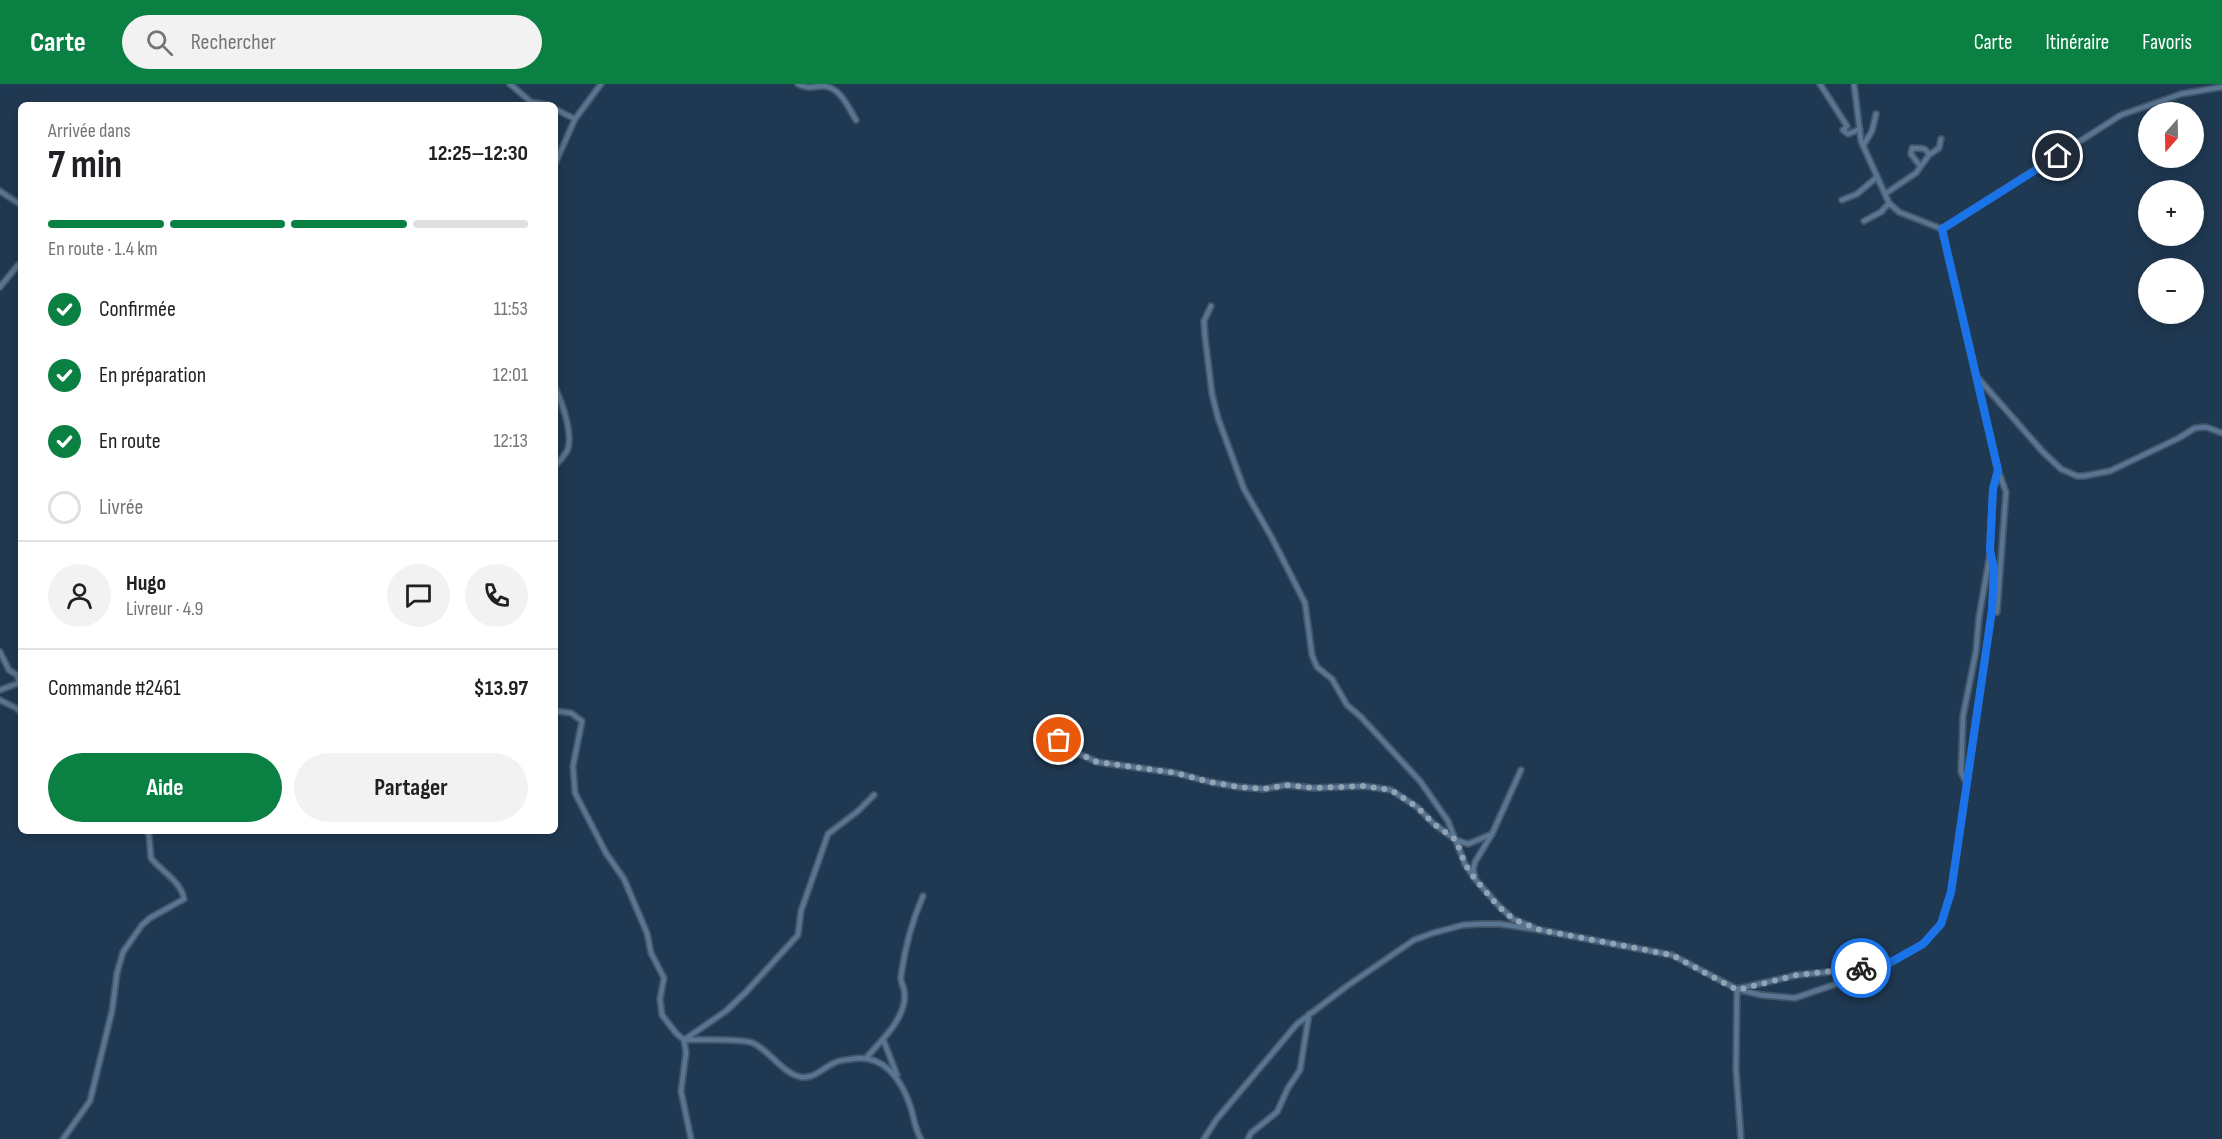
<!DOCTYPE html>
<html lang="fr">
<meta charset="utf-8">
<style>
body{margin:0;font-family:"Sofia Sans Condensed",sans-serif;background:#f2f2f2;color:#202124;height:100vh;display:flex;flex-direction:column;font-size:22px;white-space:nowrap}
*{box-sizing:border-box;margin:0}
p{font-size:20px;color:#757577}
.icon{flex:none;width:33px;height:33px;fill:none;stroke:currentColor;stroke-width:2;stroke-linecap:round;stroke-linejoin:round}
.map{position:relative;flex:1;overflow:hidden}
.details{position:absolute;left:18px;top:18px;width:540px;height:732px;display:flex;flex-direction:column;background:#fff;border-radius:9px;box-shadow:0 3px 15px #0003}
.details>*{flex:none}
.needle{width:39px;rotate:200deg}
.buttons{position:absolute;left:2138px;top:18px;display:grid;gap:12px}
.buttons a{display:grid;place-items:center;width:66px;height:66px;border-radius:50%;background:#fff;box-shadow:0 3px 15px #0003;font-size:30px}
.pin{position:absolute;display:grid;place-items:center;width:51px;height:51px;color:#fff;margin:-26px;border:3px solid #fff;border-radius:50%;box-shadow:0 2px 6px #0007}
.courier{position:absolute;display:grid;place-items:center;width:60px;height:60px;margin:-30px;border:4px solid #1a73e8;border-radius:50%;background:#fff;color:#222;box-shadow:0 2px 8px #0007}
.summary em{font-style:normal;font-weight:700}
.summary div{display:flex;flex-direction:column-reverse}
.summary{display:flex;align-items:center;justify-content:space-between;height:102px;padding:0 30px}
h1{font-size:39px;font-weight:700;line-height:45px}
.bar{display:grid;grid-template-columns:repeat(4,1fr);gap:9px 6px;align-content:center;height:72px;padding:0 30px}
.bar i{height:8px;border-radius:4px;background:#e0e0e0}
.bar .active{background:#0b8043}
.bar p{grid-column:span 4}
.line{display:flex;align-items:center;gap:15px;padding:0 30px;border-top:2px solid #e0e0e0}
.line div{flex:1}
.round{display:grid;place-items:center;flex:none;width:63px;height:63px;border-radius:32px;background:#f2f2f2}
ol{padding:0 30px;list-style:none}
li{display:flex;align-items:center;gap:18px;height:66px}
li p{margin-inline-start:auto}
li .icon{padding:6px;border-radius:50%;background:#0b8043;color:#fff;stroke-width:4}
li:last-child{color:#757577}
li i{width:33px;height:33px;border:3px solid #e0e0e0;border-radius:50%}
.button{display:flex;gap:12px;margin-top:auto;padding:12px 30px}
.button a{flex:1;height:69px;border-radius:36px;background:#0b8043;color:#fff;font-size:24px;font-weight:700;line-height:69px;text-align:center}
.button a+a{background:#f2f2f2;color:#202124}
header{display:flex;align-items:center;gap:36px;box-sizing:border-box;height:84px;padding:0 30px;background:#0b8043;color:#fff}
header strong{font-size:28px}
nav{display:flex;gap:33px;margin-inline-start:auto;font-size:21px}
.search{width:420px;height:54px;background:#f2f2f2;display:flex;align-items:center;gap:15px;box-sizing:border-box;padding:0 21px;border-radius:33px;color:#757577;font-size:22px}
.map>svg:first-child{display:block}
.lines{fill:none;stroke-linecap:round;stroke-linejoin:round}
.minor-casing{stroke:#3f556a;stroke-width:8}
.minor{stroke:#5a7591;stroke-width:4.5}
.done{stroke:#91a4b6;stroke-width:6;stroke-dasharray:0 10.8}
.route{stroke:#1a73e8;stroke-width:8}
</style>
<header>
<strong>Carte</strong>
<div class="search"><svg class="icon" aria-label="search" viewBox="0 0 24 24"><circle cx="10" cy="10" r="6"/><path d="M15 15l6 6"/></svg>Rechercher</div>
<nav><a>Carte</a><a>Itinéraire</a><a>Favoris</a></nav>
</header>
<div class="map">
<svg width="2222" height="1055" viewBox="0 0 2222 1055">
<rect width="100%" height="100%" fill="#203952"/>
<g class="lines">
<g class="minor-casing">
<path id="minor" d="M510 0 531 18 548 21
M798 0C807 5 813 3 822 2 840 2 848 23 856 36
M1820 0 1847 42 1843 46 1848 50 1860 45
M1854 0 1861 57 1889 119 1899 128 1942 145
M555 25 575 35 601 0
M1863 62 1872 47 1876 30
M555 80 575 35
M1920 82 1911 70 1912 64C1921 65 1925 62 1929 71
M0 107 21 121
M1885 110 1916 89 1929 71 1939 64 1941 55
M1842 116 1857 110 1877 93
M1864 137 1881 128 1889 119
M1942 145 2121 31 2181 10 2222 3
M0 203 18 181 21 180
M1211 222 1204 237 1205 253 1212 310 1218 334 1244 405 1272 454 1305 519 1312 571 1317 583 1332 595 1347 621 1361 633 1420 697 1448 737 1465 780 1475 795 1499 822 1513 835 1535 844
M1978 294 2043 368 2061 385 2077 392H2084L2110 387 2179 354 2195 344 2206 343 2222 349
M555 303C562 318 574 352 567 367 564 372 559 378 555 382
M1992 526 1997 528 2006 408 1998 386
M0 568 9 586 17 591 19 599 0 606
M0 616 16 624 21 629
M555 627 571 629 582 637 573 682 575 709 606 769 624 795 647 849 651 869 664 894 660 915 662 931 676 949 684 956C699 956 742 954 753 959 770 967 782 989 801 993 814 995 823 984 834 979 839 976 846 976 852 975 883 970 900 993 910 1021 914 1033 914 1043 921 1055
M1046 641 1071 666 1097 678 1176 689 1210 698 1239 703 1264 705 1286 701 1313 704 1364 702 1391 706 1417 723 1434 740 1456 756 1468 760 1492 750
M1967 700 1961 688 1963 632 1976 567 1979 533 1990 470
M1475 792 1473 786 1475 778 1492 750 1521 686
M867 973 883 955
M897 991 883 955C894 943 908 923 904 906 903 900 900 898 901 892 905 863 911 839 923 812
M63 1055 90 1017 112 927 117 889 123 868 142 841 150 834 184 815C181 797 161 787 151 774L149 751 147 747
M691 1055 681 1007 686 969 684 956 726 927 746 908 798 851 801 827 828 750 858 727 874 711
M1204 1055 1216 1036 1297 940 1347 902 1414 856 1433 849 1463 841 1480 840H1500L1540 846 1672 871 1737 905 1797 891 1850 886 1893 877 1923 860 1941 840 1951 808 1992 526 1994 485 1990 466 1993 405 1998 386 1942 145
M1248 1055 1251 1049 1277 1028 1288 1004 1300 986 1309 930
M1741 1055 1736 986 1737 905 1761 911 1795 914 1883 884 1892 878"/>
</g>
<use href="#minor" class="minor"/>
</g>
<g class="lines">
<path class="done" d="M1059 656 1071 666 1097 678 1176 689 1210 698 1239 703 1264 705 1286 701 1313 704 1364 702 1391 706 1417 723 1434 740 1456 756 1465 780 1475 795 1498 822 1513 835 1540 846 1672 871 1737 906 1797 891 1861 884"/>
<path class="route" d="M1861 884 1893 877 1923 860 1941 840 1951 808 1992 526 1994 485 1990 466 1993 405 1998 386 1942 145 2058 72"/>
</g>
</svg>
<div class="buttons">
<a><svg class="needle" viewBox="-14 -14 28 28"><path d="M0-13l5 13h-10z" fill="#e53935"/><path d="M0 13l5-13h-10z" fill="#757577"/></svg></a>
<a>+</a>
<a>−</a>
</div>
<div class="pin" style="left:1059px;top:656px;background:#ea580c"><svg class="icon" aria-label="bag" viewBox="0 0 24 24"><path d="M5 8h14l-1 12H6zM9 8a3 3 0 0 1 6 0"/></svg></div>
<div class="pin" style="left:2058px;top:72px;background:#1f2937"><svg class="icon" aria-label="home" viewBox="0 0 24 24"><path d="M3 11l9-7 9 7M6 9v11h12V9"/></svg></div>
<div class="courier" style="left:1861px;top:884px"><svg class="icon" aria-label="bike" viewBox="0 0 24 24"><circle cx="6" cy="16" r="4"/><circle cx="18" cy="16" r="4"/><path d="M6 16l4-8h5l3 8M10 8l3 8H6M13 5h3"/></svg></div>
<section class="details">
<div class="summary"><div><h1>7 min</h1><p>Arrivée dans</p></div><em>12:25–12:30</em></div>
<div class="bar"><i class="active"></i><i class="active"></i><i class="active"></i><i></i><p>En route · 1.4 km</p></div>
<ol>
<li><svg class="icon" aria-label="check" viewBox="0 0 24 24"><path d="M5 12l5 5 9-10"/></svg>Confirmée<p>11:53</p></li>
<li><svg class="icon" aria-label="check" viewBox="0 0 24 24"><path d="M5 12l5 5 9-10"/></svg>En préparation<p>12:01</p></li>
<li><svg class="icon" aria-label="check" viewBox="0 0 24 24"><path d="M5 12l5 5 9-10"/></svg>En route<p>12:13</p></li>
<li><i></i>Livrée</li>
</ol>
<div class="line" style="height:108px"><a class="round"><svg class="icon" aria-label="person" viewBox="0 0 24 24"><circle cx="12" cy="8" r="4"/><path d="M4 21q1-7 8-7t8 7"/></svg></a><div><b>Hugo</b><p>Livreur · 4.9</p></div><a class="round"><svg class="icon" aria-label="chat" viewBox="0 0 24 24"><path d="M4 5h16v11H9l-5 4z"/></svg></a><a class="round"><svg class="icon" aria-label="phone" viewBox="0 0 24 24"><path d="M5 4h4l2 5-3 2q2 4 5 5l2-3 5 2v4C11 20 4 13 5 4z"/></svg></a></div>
<div class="line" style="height:78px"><div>Commande #2461</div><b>$13.97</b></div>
<div class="button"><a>Aide</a><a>Partager</a></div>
</section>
</div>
